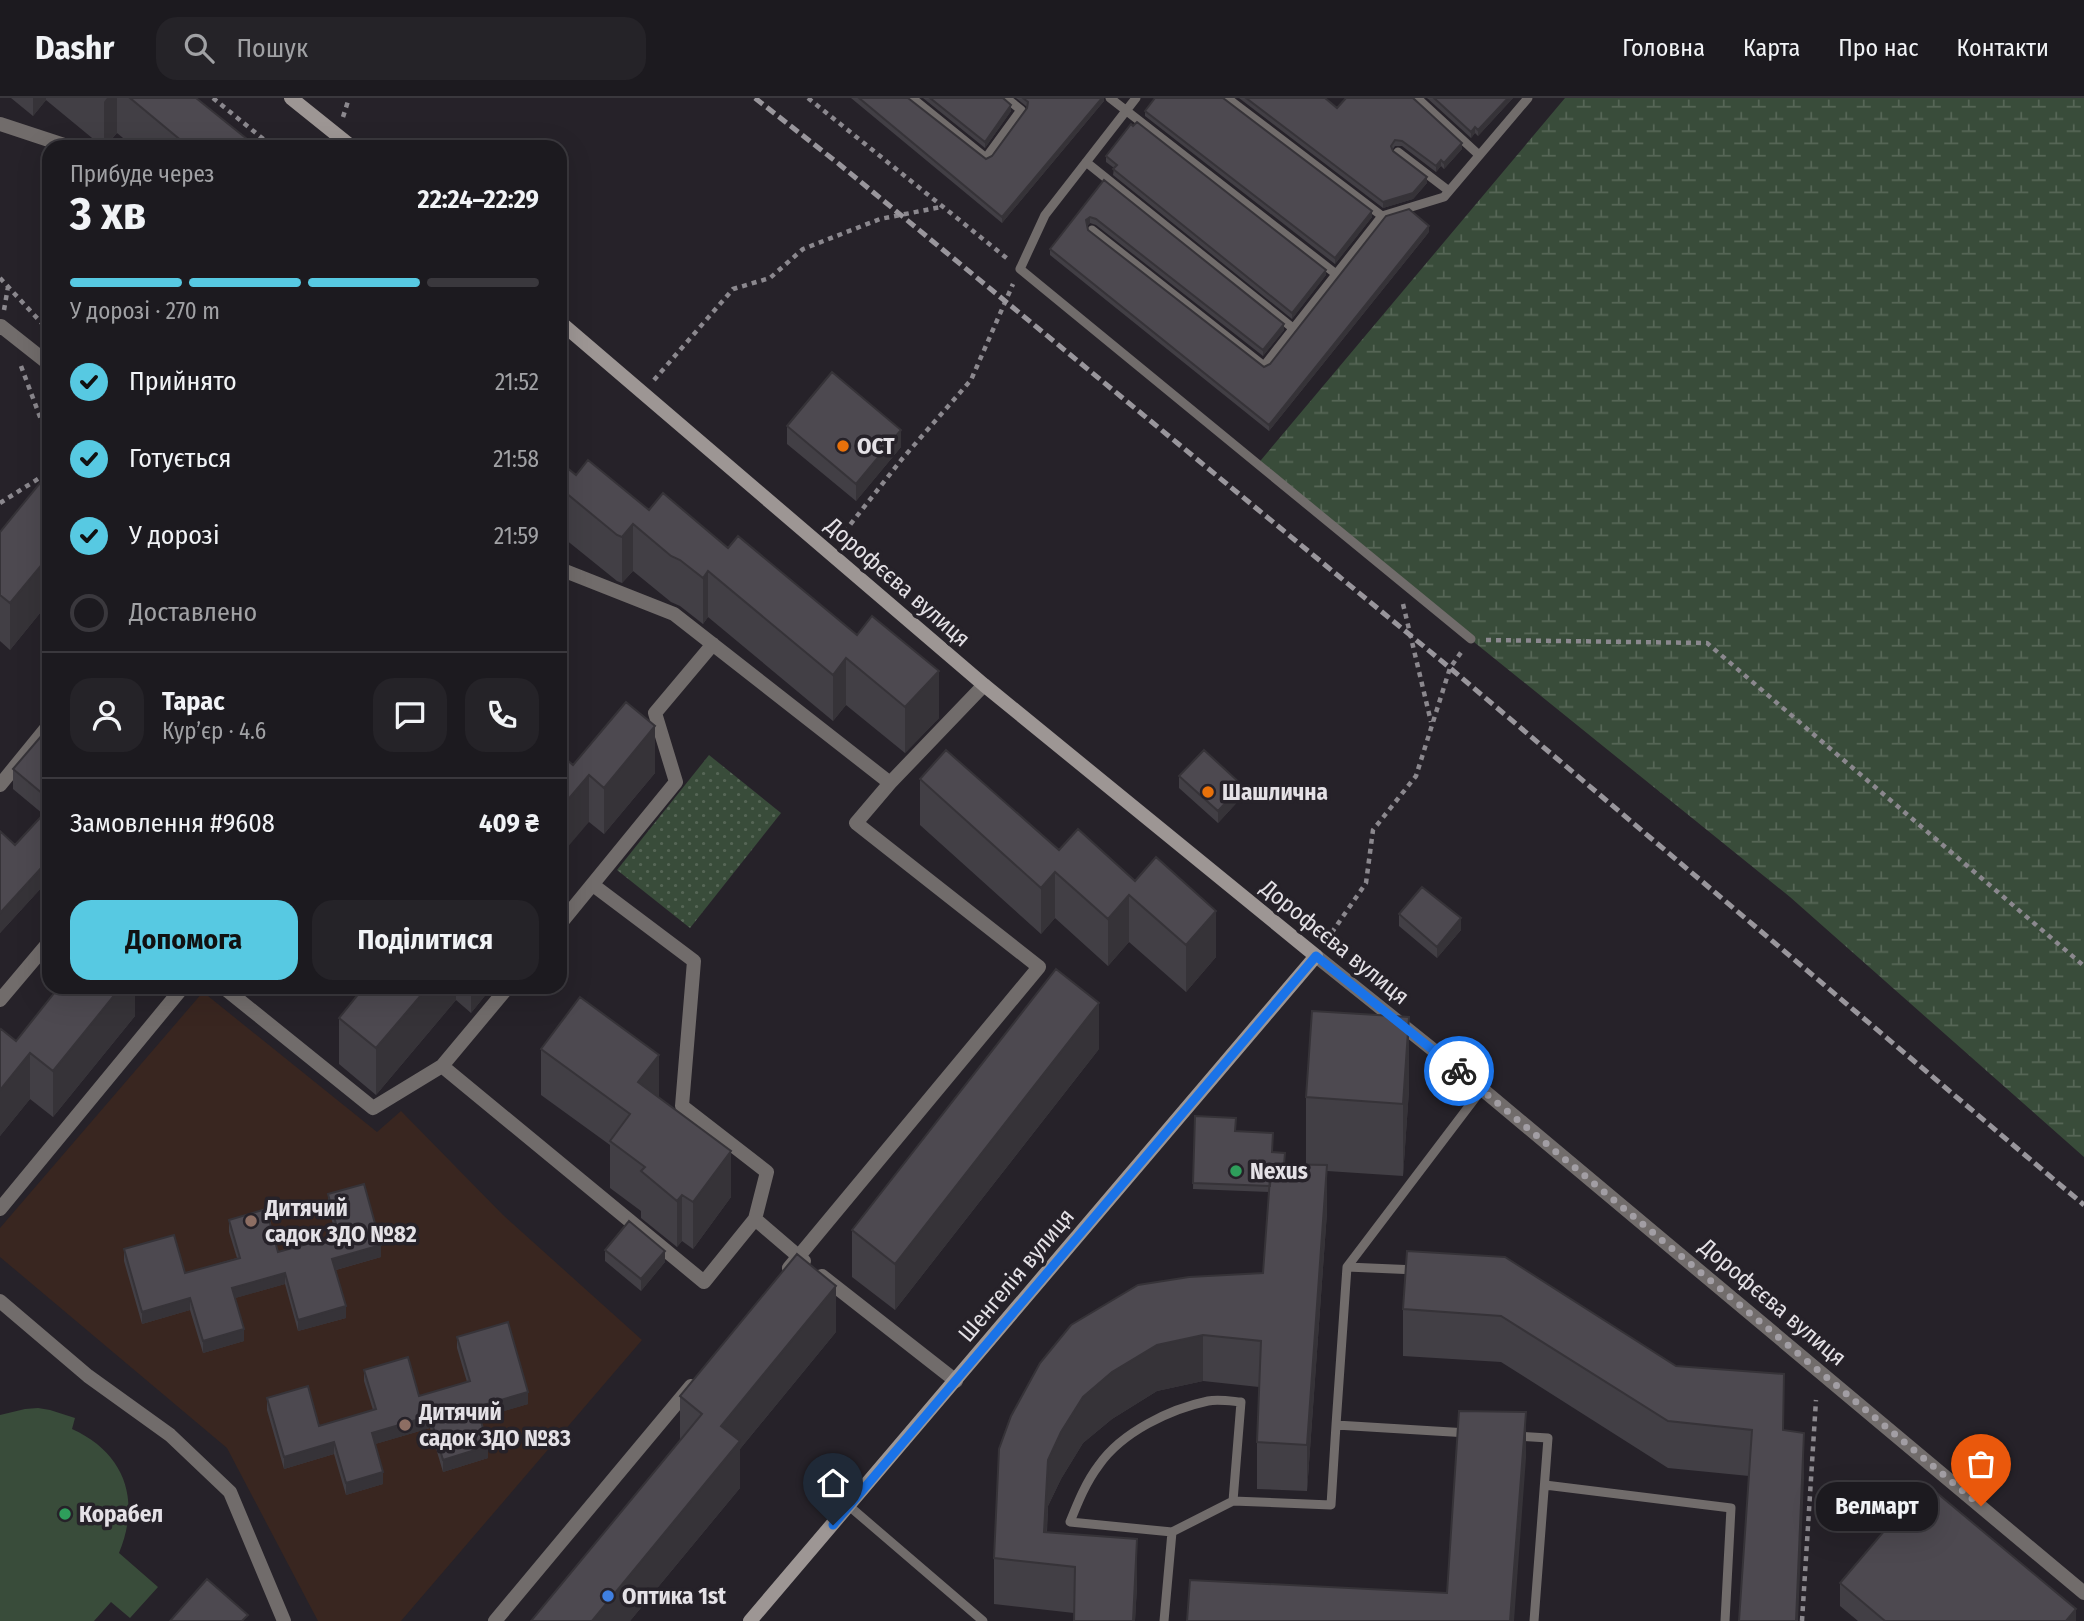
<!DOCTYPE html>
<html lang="uk">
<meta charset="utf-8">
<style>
body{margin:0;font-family:"Fira Sans Condensed",sans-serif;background:#252328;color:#f1f3f6;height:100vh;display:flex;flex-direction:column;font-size:26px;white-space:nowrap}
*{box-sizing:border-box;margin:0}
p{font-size:23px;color:#a0a1a4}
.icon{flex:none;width:38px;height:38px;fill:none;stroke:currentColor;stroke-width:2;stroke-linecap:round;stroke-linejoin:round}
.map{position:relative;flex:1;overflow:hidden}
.details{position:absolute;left:42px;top:42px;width:525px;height:854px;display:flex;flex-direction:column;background:#1c1a1f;border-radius:21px;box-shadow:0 7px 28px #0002,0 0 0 2px #3a383d}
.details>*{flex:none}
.pin{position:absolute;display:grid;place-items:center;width:60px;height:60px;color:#fff;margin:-72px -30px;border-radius:50% 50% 50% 0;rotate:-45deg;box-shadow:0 0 7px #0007}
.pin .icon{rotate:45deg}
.courier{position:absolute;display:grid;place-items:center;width:70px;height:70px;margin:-35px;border:5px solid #1a73e8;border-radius:50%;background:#fff;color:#222;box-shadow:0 2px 9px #0007}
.bubble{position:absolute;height:49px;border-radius:21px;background:#1c1a1f;box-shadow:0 7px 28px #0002,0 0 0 2px #3a383d;font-size:23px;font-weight:700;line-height:49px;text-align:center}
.summary em{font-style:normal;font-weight:700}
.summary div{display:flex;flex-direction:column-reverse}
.summary{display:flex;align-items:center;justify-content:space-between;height:119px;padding:0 28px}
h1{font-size:46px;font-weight:700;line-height:52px}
.bar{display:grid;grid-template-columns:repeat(4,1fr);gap:10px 7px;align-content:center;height:84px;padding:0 28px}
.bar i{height:9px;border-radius:5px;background:#3a383d}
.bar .on{background:#57c9e2}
.bar p{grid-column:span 4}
.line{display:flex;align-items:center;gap:18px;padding:0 28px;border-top:2px solid #3a383d}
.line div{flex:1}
.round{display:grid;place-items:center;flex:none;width:74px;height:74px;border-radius:21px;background:#252328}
ol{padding:0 28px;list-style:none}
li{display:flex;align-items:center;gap:21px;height:77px}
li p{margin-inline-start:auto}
li .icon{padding:7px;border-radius:50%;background:#57c9e2;color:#111;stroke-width:4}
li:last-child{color:#a0a1a4}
li i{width:38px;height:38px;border:4px solid #3a383d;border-radius:50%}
.action{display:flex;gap:14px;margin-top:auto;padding:14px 28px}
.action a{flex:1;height:80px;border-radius:21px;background:#57c9e2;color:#111;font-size:28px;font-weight:700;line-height:80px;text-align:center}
.action a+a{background:#252328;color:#f1f3f6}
header{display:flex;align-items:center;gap:42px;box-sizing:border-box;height:98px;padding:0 35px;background:#1c1a1f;border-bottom:2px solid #3a383d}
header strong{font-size:33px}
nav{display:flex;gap:38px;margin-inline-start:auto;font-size:24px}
.search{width:490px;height:63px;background:#252328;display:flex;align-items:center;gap:18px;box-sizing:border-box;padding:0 24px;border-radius:21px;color:#a0a1a4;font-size:26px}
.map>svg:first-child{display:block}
.education{fill:#392620}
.wetland{fill:url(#wetland-marsh)}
.park{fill:url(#park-dots)}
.pitch{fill:#394c3a}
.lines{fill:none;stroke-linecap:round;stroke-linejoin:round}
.path{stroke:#8b888e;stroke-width:4.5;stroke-dasharray:5 5;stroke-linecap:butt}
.lane{stroke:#716c6b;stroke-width:9}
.street{stroke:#716c6b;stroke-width:14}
.secondary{stroke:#9d9694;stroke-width:14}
.rail{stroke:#99969c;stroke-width:5;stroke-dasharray:10 5;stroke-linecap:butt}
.wall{fill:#423f45}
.shaded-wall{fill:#363338}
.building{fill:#4d4950;stroke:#363338;stroke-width:2}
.done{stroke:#a29ea4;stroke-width:7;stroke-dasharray:0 12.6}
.route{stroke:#1a73e8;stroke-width:9}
.food-dot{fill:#e8710a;stroke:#262229;stroke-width:2.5}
.leisure-dot{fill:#2e9e5b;stroke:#262229;stroke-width:2.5}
.education-dot{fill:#8d6e63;stroke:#262229;stroke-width:2.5}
.shop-dot{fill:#3f7fe0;stroke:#262229;stroke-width:2.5}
.labels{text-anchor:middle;stroke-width:7;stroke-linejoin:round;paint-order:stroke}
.poi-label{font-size:23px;font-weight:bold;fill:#e4e1e6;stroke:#262229;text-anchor:start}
.street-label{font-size:23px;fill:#e4e1e6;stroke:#262229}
</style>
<header>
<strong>Dashr</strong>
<div class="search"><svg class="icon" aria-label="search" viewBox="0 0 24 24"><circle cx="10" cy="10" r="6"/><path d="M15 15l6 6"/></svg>Пошук</div>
<nav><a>Головна</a><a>Карта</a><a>Про нас</a><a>Контакти</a></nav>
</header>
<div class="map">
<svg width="2084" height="1523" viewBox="0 0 2084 1523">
<defs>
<pattern id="wetland-marsh" width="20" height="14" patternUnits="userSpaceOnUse" patternTransform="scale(1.75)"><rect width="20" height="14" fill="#394c3a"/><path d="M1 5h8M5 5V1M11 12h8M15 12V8" fill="none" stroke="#566656"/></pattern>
<pattern id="park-dots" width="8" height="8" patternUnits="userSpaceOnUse" patternTransform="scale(1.75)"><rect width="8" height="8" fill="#394c3a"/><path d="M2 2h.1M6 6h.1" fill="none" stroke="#566656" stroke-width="1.8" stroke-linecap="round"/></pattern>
</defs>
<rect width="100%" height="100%" fill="#262229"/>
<path class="education" d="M203 894 377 1034 401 1013 503 1117 642 1242 401 1523H318L227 1350 0 1159V1130Z"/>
<path class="wetland" d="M1565 0H2084V1059L1790 799 1256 368Z"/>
<path class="park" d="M709 657 781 715 690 830 617 772Z"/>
<path class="pitch" d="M38 1310 50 1312 75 1320 72 1331C125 1355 141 1402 119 1455L158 1489 130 1520 111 1504 94 1523H0V1317L25 1311Z"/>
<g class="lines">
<path class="path" d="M213 0 273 49
M808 0 1009 162
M343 19 349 0
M0 180 49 233
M4 212 8 189
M21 268 49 343
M654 282 733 191 770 180 803 151 880 121 941 109
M0 405 49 374
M838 442 902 361 971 282 1013 186
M1403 506 1431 624
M1486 542 1707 545 2084 868
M1326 843 1366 785 1373 732 1416 678 1450 570 1462 553
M1802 1523 1816 1302"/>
<path class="lane" d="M912 0 986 60 1021 12 1006 0
M1110 0 1336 176
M1136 0 1045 117 1020 171 1471 541
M1227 0 1382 118 1444 99 1528 0
M1417 0 1479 57
M1398 54 1449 93
M1086 64 1294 231
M1092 132 1264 268 1382 118
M1347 1169 1482 991
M1336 1327 1347 1169 1417 1172
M1517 1338 1548 1340 1534 1523
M1545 1387 1731 1410 1725 1523
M849 1408 983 1523
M1172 1434 1070 1424C1078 1404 1086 1384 1099 1367 1122 1334 1170 1311 1208 1303 1218 1301 1230 1303 1241 1304L1233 1403
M1164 1523 1172 1434 1233 1403 1331 1407 1336 1327 1468 1335"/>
<path class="street" d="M0 26 70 49
M0 230 1 228 49 266
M560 471 674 516 890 685 984 587
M0 687 49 627
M593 787 694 863 682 1008 767 1074 755 1121
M560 826 676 684 655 615 713 546
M1316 858 1482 991 2084 1495
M223 889 373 1010 442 968
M508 889 442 968 704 1184 755 1121 804 1163
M0 902 49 844
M0 1111 183 889
M789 1170 1039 869 856 725 890 685
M822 1178 956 1283
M0 1203 88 1278 170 1337 230 1394 284 1523
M495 1523 691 1288"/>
<path class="secondary" d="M291 0 352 49
M560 224 984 587 1316 858 750 1523"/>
<path class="rail" d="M755 0 839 66 1450 570 2084 1107"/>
</g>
<path class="wall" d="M11 0H196L257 49H134L117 35 105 49H103L46 2 33 18Z
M851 0H908L986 61 992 58 1027 9 1016 0H1104V3L1002 125Z
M923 0H1003L1011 13 985 50Z
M1239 0H1325L1337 10 1462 51 1444 71 1441 68 1436 74 1402 48H1395L1393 51V53L1427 85 1413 101 1383 110Z
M1427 0H1513L1478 38 1475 35 1471 40Z
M1145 13 1372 119 1335 166 1145 18Z
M1106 58 1326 177 1292 221 1113 77 1114 70 1106 64Z
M1104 82 1284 232 1263 258 1096 127 1090 125 1087 128 1088 132 1264 269 1270 266 1429 134 1269 333 1050 157V151Z
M787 328 901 349 856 403 787 346Z
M560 364 576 377 728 450 939 620 905 655 846 607 833 623 708 519 703 526 680 508 671 504 633 473 622 485 617 483 560 437Z
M49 374V504L10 552 0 543V434Z
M49 629V786L45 790 43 788 0 835V733L15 747 43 716 13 691V671Z
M573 667 655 675 604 736 589 724Z
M1179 678 1242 699 1218 725 1179 690Z
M920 681 1059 752 1078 731 1216 859 1186 894 1129 844 1108 868 1055 820 1041 836 920 727Z
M1399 816 1461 832 1437 860 1399 828Z
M135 889V918L53 1019 30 1001 0 1038V933L16 943Z
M364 889H492L471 915 456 902 376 997 339 966V920Z
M541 951 659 999 731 1099 693 1151 682 1143 677 1149 641 1120V1113L610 1090V1047L541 997Z
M1099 951 895 1212 852 1179V1132Z
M1409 992 1403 1078 1327 1073V1114L1307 1393 1257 1391V1344L1259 1289 1203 1283 1157 1293 1112 1321 1083 1345 1061 1381 1048 1408 1047 1434 1137 1488 1135 1523H1074V1515L994 1506V1460L999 1351 1263 1175 1269 1094 1193 1091 1195 1018 1235 1033 1272 1054 1285 1067H1306V999Z
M328 1096 381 1159 336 1172 346 1220 298 1233 285 1186 235 1200 244 1243 203 1255 190 1212 142 1226 124 1163V1151L185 1175 237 1160 229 1134V1122L278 1154 336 1138 328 1108Z
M605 1152 665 1164 641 1193 605 1163Z
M1407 1153 1676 1268 1784 1276V1332L1804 1381 1749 1378 1668 1370 1501 1264 1403 1258V1211Z
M836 1234 740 1351V1390L630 1523H531L680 1343V1298Z
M457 1239 528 1306 480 1320 488 1360 443 1374 430 1330 375 1346 383 1386 346 1397 334 1356 284 1371 267 1312V1300L319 1328 373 1312 364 1283V1272L419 1298 467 1284 457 1250Z
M1840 1485 2076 1523H1858L1840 1508Z"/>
<path class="shaded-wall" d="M33 0H46V2L33 18Z
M107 0H117V35L104 49V4Z
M1102 0H1104V3L1002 125V119Z
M1508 0H1513L1478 38V32Z
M1011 7V13L985 50V44Z
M1475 29V35L1471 40V34Z
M1462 45V51L1444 71V65Z
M1441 62V68L1436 74V68Z
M1427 79V85L1413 101 1383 110V104Z
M1372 113V119L1335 166V160Z
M1090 119V125L1086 128V122Z
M1429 128V134L1269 333V327Z
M1326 172V177L1292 221V215Z
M1284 226V232L1263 258V252Z
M901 332V349L856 403V386Z
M633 426V473L622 485V439Z
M49 458V504L10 552V505Z
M708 473V519L703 526V480Z
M846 560V607L833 623V577Z
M939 573V620L905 655V609Z
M655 628V675L604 736V690Z
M589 677V724L560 758V711Z
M1242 687V699L1218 725V713Z
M49 766V786L45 790V770Z
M43 768V788L0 835V815Z
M1055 774V820L1041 836V790Z
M1129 797V844L1108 868V821Z
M1216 813V859L1186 894V847Z
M1461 820V832L1437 860V849Z
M113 889H135V918L53 1019V973Z
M428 889H456V902L376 997V950Z
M471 889H492L471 915Z
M1099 905V951L895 1212V1166Z
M1409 919V992L1403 1078V1006Z
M30 955V1001L0 1038V992Z
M659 957V1003L638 984Z
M731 1053V1099L693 1151V1104Z
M1327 1067V1114L1307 1393V1347Z
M682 1097V1143L677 1149V1103Z
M381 1147V1159L332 1173V1161Z
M665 1153V1164L641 1193V1181Z
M285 1175V1186L232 1201V1190Z
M836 1188V1234L740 1351V1390L630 1523H592L721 1328Z
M190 1200V1212L142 1226V1214Z
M346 1208V1220L298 1233V1222Z
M244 1231V1243L203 1255V1243Z
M1203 1237V1283L1157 1293 1112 1321 1083 1345 1061 1381 1048 1408 1045 1466 1044 1434 1048 1362 1061 1334 1083 1299 1112 1274 1157 1247Z
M528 1294V1306L477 1321V1309Z
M1526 1314V1360L1514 1523H1510Z
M430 1318V1330L372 1347V1335Z
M1804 1335V1381L1798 1523H1796Z
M334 1344V1356L284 1371V1359Z
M488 1348V1360L443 1374V1362Z
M383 1374V1386L346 1397V1385Z
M1137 1441V1488L1135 1523H1133Z
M2076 1511V1523H2066Z"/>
<path class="building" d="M130 0H196L257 49H189Z
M859 0H908L986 61 992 58 1027 10 1028 4 1023 0H1102L1002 119Z
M930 0H1003L1011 7 985 44Z
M1155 0H1223L1372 113 1335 160 1145 13Z
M1246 0H1325L1337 10 1346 0H1413L1462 45 1444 65 1441 62 1436 68 1402 43 1395 42 1391 48 1393 53 1427 79 1413 95 1383 104Z
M1434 0H1508L1478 32 1475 29 1471 34Z
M1137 24 1326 172 1292 215 1113 71 1117 67 1106 58 1131 26 1133 28Z
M1104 82 1284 226 1263 252 1096 121 1090 119 1086 122 1088 132 1264 269 1270 266 1386 118 1409 111 1429 128 1269 327 1050 151Z
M832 274 901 332 856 386 787 328Z
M588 362 649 412 663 395 728 450 738 438 857 537 872 518 939 573 905 609 846 560 833 577 708 473 703 480 680 462 671 458 633 426 622 439 617 437 560 390V364L576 377Z
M49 374V458L10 505 0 497V434Z
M626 604 655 628 604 690 589 677 560 711V656L573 667Z
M49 629V701L13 671Z
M946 652 1059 752 1078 731 1135 783 1156 759 1216 813 1186 847 1129 797 1108 821 1055 774 1041 790 920 681Z
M1204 652 1242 687 1218 713 1179 678Z
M49 710V766L45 770 43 768 0 815V733L15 747Z
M1422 789 1461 820 1437 849 1399 816Z
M1056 871 1099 905 895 1166 852 1132Z
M59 889H121L53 973 30 955 0 992V933L1 931 16 943Z
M364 889H428L376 950 339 920Z
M580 899 659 957 638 984 731 1053 693 1104 682 1097 677 1103 641 1073 645 1069 610 1043 630 1016 541 951Z
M1312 913 1409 919 1403 1006 1306 999Z
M1195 1018 1236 1020 1235 1033 1273 1035 1272 1054 1285 1055 1284 1067 1271 1066 1270 1088 1193 1085Z
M1271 1066 1327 1067 1307 1347 1257 1344 1261 1243 1203 1237 1157 1247 1112 1274 1083 1299 1061 1334 1048 1362 1044 1434 1137 1441 1133 1523H1074L1075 1469 994 1460 999 1351 1011 1318 1040 1265 1071 1227 1138 1187 1189 1179 1263 1175Z
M364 1086 381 1147 332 1161 346 1208 298 1222 285 1175 232 1190 244 1231 203 1243 190 1200 142 1214 124 1151 174 1137 185 1175 240 1160 229 1122 266 1111 278 1154 339 1137 328 1096Z
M629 1123 665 1153 641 1181 605 1152Z
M1407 1153 1505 1159 1676 1268 1784 1276 1783 1332 1804 1335 1796 1523H1739L1752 1332 1668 1323 1501 1218 1403 1211Z
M797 1156 836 1188 721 1328 740 1343 592 1523H531L702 1316 680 1298Z
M508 1224 528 1294 477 1309 488 1348 443 1362 430 1318 372 1335 383 1374 346 1385 334 1344 284 1359 267 1300 308 1288 319 1328 376 1311 364 1272 408 1259 419 1298 470 1283 457 1239Z
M1459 1313 1526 1314 1510 1523H1187L1190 1482 1447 1495Z
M1925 1385 2076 1511 2066 1523H1885L1840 1485Z
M207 1481 248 1517 242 1523H170Z"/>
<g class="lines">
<path class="done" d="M1459 973 1981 1408"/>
<path class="route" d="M833 1427 1316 858 1459 973"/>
</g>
<g class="food-dot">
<circle cx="843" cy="348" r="7"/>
<circle cx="1208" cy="694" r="7"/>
</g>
<g class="leisure-dot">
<circle cx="1236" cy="1073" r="7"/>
<circle cx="65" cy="1416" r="7"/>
</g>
<g class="education-dot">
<circle cx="251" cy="1123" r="7"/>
<circle cx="405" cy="1327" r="7"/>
</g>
<circle class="shop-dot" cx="608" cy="1498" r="7"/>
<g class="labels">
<g class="poi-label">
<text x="857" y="356">ОСТ</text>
<text x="1222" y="702">Шашлична</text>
<text x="1250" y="1081">Nexus</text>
<text x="265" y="1118">Дитячий<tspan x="265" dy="26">садок ЗДО №82</tspan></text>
<text x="419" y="1322">Дитячий<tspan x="419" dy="26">садок ЗДО №83</tspan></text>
<text x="79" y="1424">Корабел</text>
<text x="622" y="1506">Оптика 1st</text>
</g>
<g class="street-label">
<text transform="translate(898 484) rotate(41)" y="8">Дорофєєва вулиця</text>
<text transform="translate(1335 844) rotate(39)" y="8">Дорофєєва вулиця</text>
<text transform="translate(1016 1177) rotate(-50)" y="8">Шенгелія вулиця</text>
<text transform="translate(1773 1204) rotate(40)" y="8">Дорофєєва вулиця</text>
</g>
</g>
</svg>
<div class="pin" style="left:1981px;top:1408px;background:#ea580c"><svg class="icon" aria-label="bag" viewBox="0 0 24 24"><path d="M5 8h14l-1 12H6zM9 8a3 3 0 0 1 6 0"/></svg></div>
<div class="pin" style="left:833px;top:1427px;background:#1f2937"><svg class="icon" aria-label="home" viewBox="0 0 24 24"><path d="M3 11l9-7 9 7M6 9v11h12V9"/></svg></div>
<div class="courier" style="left:1459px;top:973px"><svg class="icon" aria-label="bike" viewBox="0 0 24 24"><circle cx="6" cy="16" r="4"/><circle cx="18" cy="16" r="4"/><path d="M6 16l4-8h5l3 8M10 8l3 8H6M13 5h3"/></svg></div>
<div class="bubble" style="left:1816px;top:1384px;width:122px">Велмарт</div>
<section class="details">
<div class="summary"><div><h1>3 хв</h1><p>Прибуде через</p></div><em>22:24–22:29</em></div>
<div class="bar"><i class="on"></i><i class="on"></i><i class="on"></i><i></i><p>У дорозі · 270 m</p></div>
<ol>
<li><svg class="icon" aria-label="check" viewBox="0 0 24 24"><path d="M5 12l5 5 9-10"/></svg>Прийнято<p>21:52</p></li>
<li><svg class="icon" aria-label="check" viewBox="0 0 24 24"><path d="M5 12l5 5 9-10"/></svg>Готується<p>21:58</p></li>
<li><svg class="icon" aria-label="check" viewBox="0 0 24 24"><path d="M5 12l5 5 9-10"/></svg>У дорозі<p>21:59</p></li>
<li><i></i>Доставлено</li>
</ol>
<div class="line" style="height:126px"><a class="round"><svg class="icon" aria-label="person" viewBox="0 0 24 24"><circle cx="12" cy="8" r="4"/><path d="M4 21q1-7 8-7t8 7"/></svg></a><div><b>Тарас</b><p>Кур’єр · 4.6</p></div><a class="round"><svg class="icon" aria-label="chat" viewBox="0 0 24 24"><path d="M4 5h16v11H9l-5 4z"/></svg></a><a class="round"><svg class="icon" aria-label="phone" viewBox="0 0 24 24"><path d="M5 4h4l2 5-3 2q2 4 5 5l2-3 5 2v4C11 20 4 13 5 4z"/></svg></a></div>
<div class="line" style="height:91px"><div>Замовлення #9608</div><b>409 ₴</b></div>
<div class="action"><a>Допомога</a><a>Поділитися</a></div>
</section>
</div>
